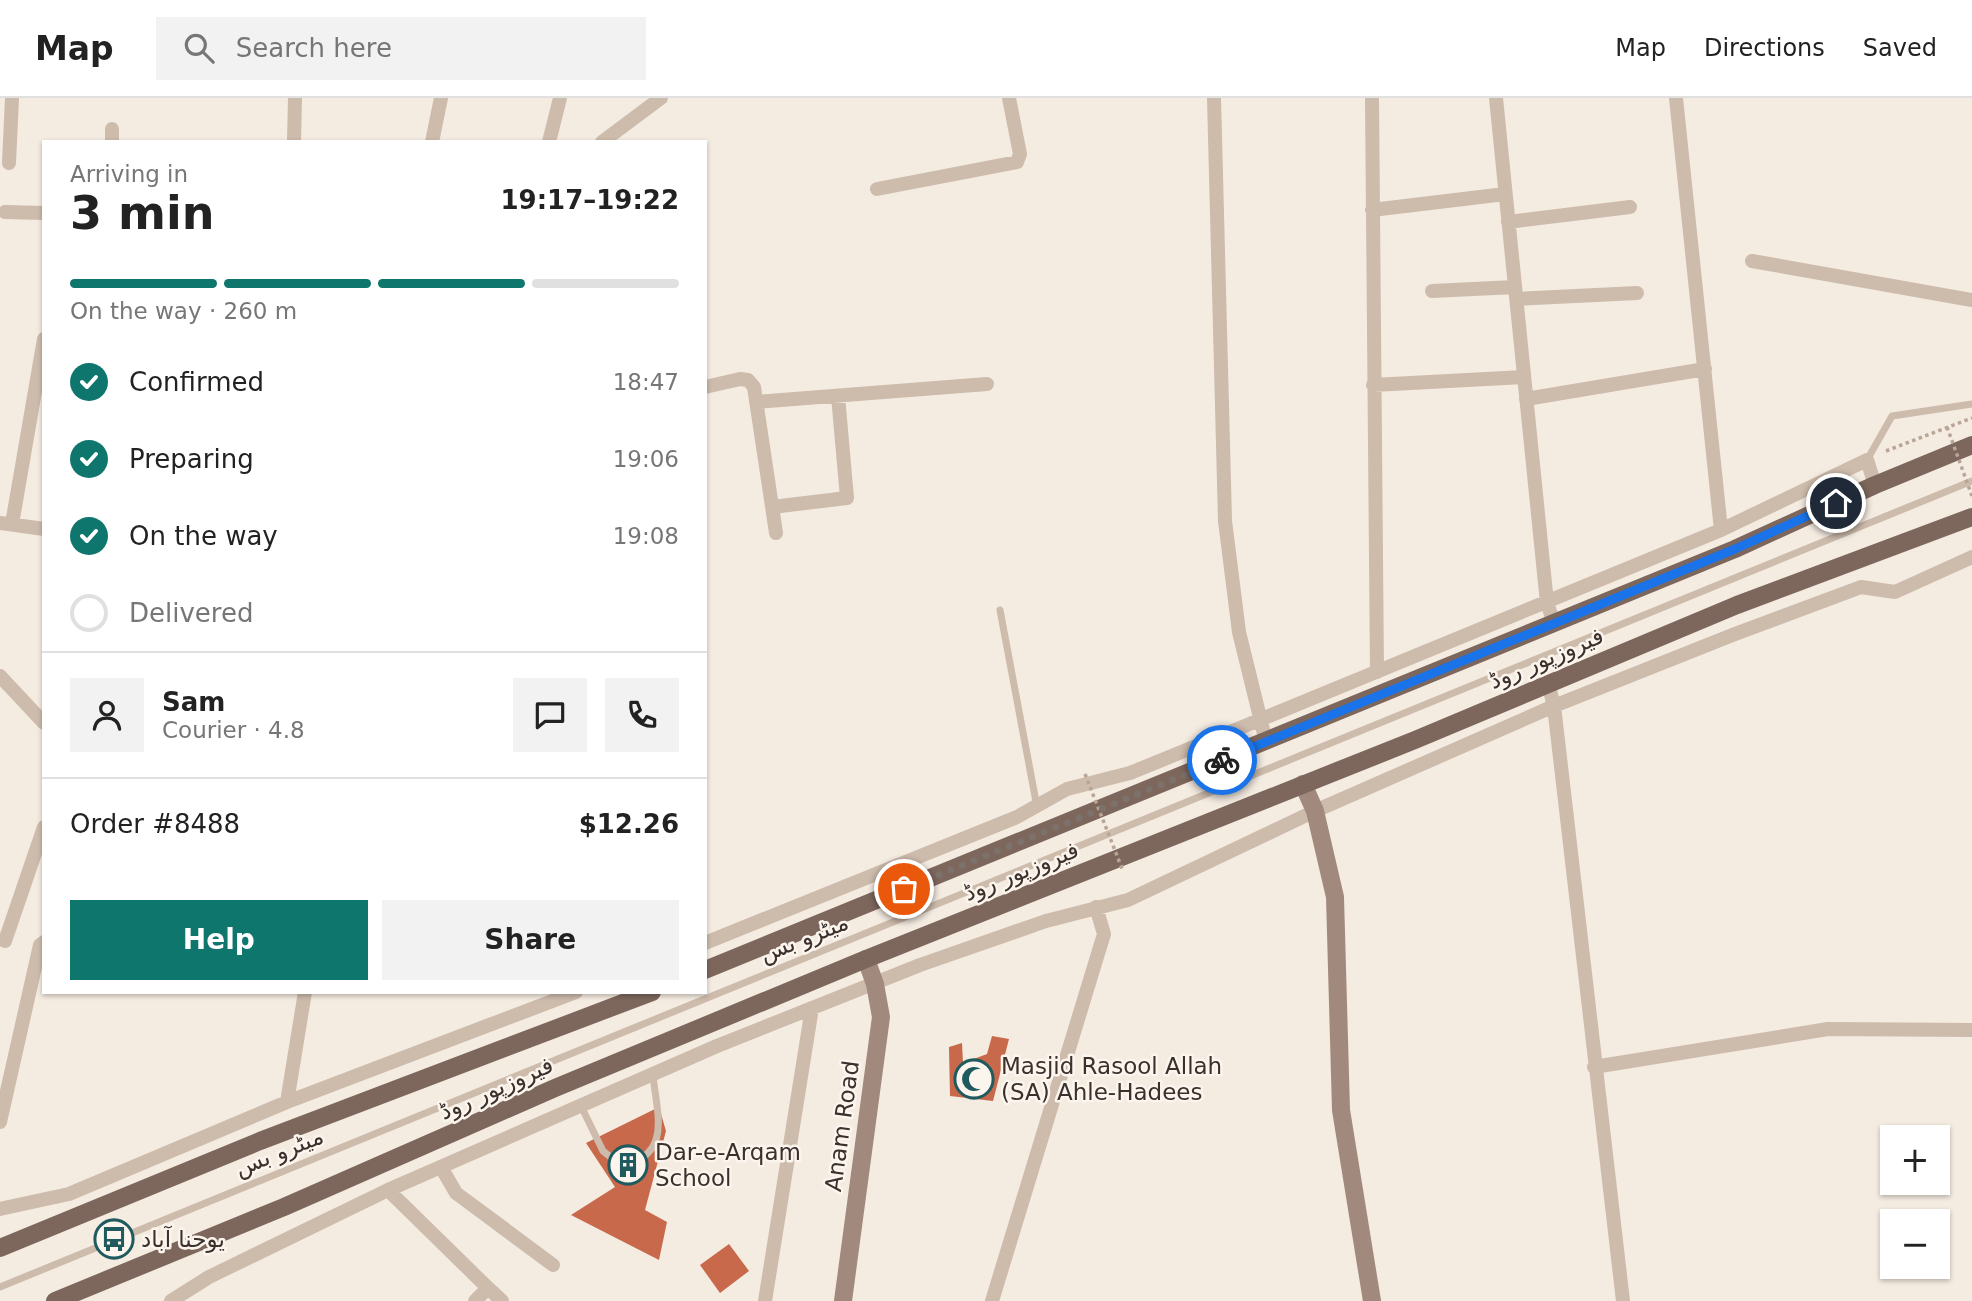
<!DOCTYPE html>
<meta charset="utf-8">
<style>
body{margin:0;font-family:"DejaVu Sans","Noto Sans Arabic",sans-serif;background:#f2f2f2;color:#222;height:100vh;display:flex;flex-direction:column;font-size:26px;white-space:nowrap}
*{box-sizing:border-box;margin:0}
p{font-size:23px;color:#767676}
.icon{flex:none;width:38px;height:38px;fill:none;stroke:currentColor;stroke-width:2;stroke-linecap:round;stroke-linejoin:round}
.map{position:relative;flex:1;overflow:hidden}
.panel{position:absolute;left:42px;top:42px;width:665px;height:854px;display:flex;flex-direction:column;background:#fff;border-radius:0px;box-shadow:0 2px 5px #0004}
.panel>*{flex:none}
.controls{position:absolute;left:1880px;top:1027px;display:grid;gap:14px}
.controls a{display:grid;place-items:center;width:70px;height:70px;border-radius:0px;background:#fff;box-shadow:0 2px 5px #0004;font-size:35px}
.pin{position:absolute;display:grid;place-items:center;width:60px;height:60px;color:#fff;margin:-30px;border:4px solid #fff;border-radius:50%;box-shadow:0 2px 7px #0007}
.courier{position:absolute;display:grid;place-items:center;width:70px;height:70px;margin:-35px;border:5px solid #1a73e8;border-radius:50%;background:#fff;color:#222;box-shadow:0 2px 9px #0007}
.headline em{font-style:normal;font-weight:600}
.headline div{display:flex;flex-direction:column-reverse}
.headline{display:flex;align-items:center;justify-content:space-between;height:119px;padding:0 28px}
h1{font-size:46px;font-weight:600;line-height:52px}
.bar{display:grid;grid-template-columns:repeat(4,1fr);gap:10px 7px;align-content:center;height:84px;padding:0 28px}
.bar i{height:9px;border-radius:5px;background:#e0e0e0}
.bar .active{background:#0f766e}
.bar p{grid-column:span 4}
.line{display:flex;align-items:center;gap:18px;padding:0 28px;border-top:2px solid #e0e0e0}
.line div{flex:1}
.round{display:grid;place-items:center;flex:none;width:74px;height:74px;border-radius:0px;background:#f2f2f2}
ol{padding:0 28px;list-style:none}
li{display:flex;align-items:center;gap:21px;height:77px}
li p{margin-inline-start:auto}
li .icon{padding:7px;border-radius:50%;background:#0f766e;color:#fff;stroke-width:4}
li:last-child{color:#767676}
li i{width:38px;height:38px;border:4px solid #e0e0e0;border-radius:50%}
.cta{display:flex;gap:14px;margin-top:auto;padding:14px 28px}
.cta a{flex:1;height:80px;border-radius:0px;background:#0f766e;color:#fff;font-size:28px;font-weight:600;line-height:80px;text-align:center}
.cta a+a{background:#f2f2f2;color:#222}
header{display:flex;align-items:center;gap:42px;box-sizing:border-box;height:98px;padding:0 35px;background:#fff;border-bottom:2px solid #e0e0e0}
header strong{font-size:33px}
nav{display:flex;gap:38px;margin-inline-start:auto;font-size:24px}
.search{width:490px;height:63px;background:#f2f2f2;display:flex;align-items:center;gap:18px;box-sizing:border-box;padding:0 24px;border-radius:0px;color:#767676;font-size:26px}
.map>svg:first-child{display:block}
.building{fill:#c8694b}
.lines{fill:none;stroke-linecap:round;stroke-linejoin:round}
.path{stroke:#b9a596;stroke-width:3.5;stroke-dasharray:3.5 3.5;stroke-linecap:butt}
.lane{stroke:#cdbbac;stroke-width:7}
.street{stroke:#cdbbac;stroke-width:14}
.secondary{stroke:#a18a7d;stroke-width:18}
.primary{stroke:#7d675c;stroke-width:18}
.path-bridge{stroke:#b9a596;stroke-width:3.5;stroke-dasharray:3.5 3.5;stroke-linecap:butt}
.done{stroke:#7c716b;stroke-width:7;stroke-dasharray:0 12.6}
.route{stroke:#1a73e8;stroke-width:9}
.labels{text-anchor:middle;stroke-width:5;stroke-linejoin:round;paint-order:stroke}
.street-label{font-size:23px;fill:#3b302b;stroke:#fbf5ee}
.poi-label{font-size:23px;fill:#3b302b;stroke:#fbf5ee;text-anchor:start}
</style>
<header>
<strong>Map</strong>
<div class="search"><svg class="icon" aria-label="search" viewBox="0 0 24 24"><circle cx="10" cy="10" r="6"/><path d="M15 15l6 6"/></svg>Search here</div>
<nav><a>Map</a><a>Directions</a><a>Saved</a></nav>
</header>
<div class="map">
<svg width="1972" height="1203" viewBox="0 0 1972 1203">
<rect width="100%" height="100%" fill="#f4ebe1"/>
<path class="building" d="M992 938 1009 941 993 1003 950 998 949 949 962 945 963 965 987 956Z
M659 1009 666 1033 645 1112 667 1124 659 1162 571 1117 615 1089 586 1045Z
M729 1146 749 1173 720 1195 700 1167Z"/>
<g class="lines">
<path class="path" d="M1886 353 1972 320"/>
<path class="lane" d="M1867 362 1892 318 1972 306
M1000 512 1037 709
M581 1008 603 1053 623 1069C672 1054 657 1018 653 977
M0 1189 1972 383"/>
<path class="street" d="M1214 0 1225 423 1239 534 1266 644
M1372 0 1377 574
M1496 0 1547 505 1554 525
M1676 0 1721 432
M112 44V31
M294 44 295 0
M432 44 441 0
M549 44 560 0
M602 44 661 0
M9 65 12 0
M877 91 1017 64 1020 56 1009 0
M1372 112 1505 96
M5 114 44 115
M1508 124 1630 109
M1752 163 1972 202
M1432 193 1515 189
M1516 201 1637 195
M1373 287 1524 279
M705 289 740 281 748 282 754 289 776 435
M1526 301 1705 271
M756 304 987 286
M772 409 847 400 838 298
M0 425 44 431
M12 426 44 241
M0 578 44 625
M1548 585 1554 608 1623 1203
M5 843 44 729
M705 845 1017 719 1067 691 1130 675 1162 662 1721 432 1867 362 1875 387
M1594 969 1828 931 1972 932
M287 1004 305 894
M0 1024 40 847 44 844
M441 1069 456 1095 553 1167
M388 1092 488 1190 475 1203
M0 1111 69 1096 287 1004 576 894
M488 1190 502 1203
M171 1203 209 1179 388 1092 717 948 920 867 1046 823 1128 802 1315 713 1554 608 1735 536 1861 489 1895 494 1972 459
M765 1203 812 910
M992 1203 1104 836 1096 809"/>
<path class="secondary" d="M1303 686 1315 713 1335 799 1341 1012 1372 1203
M843 1203 881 919 875 886 866 861"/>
<path class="primary" d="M705 872 1735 451 1875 387 1972 347
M0 1150 260 1043 652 894
M55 1203 284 1109 555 990 866 861 1415 642 1737 507 1972 419"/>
<path class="path-bridge" d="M1947 329 1972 398
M1085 676 1123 773"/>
</g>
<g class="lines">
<path class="done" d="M904 791 1222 662"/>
<path class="route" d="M1222 662 1735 451 1836 405"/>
</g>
<defs>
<g id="mosque-ring" transform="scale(2.0125)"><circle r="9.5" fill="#fbf5ee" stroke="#1f5a5e" stroke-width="1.5"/><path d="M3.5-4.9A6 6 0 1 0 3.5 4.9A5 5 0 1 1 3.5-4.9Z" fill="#1f5a5e"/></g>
<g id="building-ring" transform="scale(2.0125)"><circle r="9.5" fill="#fbf5ee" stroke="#1f5a5e" stroke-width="1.5"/><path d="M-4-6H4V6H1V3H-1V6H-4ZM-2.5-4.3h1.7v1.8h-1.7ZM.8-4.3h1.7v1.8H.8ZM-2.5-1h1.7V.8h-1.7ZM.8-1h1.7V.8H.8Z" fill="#1f5a5e"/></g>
<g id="bus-ring" transform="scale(2.0125)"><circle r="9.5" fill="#fbf5ee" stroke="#1f5a5e" stroke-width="1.5"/><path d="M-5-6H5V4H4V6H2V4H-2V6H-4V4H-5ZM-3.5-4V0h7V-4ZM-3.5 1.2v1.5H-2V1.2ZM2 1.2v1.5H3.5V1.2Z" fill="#1f5a5e"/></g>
</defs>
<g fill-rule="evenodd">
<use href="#mosque-ring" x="974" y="981"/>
<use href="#building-ring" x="628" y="1067"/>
<use href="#bus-ring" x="114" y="1141"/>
</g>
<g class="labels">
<g class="street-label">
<text transform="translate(1546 560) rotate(-23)" y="8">فیروزپور روڈ</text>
<text transform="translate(1021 773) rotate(-22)" y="8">فیروزپور روڈ</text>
<text transform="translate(804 840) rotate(-22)" y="8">میٹرو بس</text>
<text transform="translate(496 990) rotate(-24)" y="8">فیروزپور روڈ</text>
<text transform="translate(842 1028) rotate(-82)" y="8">Anam Road</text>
<text transform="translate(279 1054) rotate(-22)" y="8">میٹرو بس</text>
</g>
<g class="poi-label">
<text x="1001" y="976">Masjid Rasool Allah<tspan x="1001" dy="26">(SA) Ahle-Hadees</tspan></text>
<text x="655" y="1062">Dar-e-Arqam<tspan x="655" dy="26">School</tspan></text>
<text x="141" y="1149">یوحنا آباد</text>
</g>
</g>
</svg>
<div class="controls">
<a>+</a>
<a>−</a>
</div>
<div class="pin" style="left:904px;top:791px;background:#ea580c"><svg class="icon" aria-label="bag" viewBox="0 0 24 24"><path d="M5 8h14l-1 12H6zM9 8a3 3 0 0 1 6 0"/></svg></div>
<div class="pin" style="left:1836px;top:405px;background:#1f2937"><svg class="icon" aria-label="home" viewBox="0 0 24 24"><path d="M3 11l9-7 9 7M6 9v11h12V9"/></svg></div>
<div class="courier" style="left:1222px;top:662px"><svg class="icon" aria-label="bike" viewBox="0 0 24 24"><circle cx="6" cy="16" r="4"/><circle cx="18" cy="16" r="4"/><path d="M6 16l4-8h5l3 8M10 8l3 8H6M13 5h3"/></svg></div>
<section class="panel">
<div class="headline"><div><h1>3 min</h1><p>Arriving in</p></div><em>19:17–19:22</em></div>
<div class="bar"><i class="active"></i><i class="active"></i><i class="active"></i><i></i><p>On the way · 260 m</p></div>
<ol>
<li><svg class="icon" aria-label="check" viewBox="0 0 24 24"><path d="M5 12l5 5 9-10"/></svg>Confirmed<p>18:47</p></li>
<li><svg class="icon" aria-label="check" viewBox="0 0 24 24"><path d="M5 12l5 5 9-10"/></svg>Preparing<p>19:06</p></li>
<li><svg class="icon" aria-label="check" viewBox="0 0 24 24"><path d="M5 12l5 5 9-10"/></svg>On the way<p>19:08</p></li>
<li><i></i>Delivered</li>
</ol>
<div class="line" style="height:126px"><a class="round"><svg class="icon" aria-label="person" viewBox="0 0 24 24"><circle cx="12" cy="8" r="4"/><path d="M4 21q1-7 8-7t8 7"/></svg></a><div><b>Sam</b><p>Courier · 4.8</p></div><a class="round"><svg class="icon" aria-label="chat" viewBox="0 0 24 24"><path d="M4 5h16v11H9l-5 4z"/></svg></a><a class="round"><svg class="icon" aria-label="phone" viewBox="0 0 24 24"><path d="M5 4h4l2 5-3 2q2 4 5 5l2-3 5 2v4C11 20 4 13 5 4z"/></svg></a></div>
<div class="line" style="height:91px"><div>Order #8488</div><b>$12.26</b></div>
<div class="cta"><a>Help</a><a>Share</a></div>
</section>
</div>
